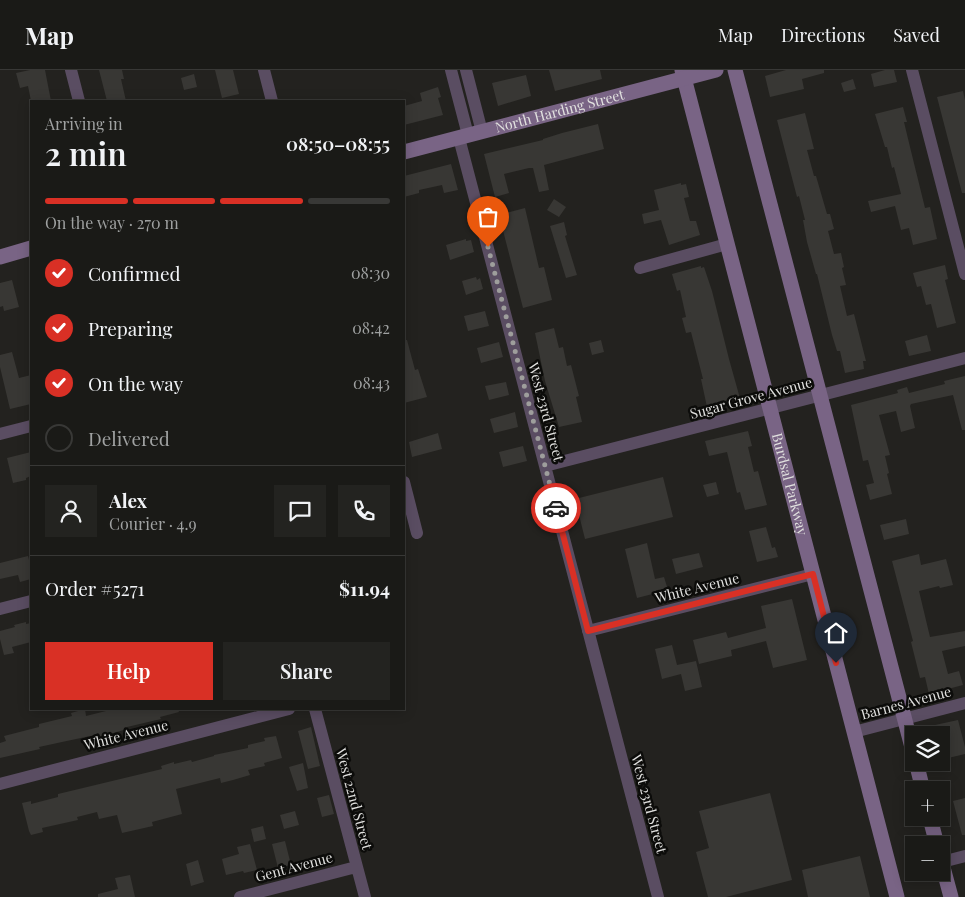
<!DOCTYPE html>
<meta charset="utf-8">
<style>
body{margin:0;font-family:"Playfair Display",serif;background:#232320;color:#f1f3f6;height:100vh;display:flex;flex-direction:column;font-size:19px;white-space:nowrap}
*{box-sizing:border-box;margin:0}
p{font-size:16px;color:#9fa1a1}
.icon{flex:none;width:28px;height:28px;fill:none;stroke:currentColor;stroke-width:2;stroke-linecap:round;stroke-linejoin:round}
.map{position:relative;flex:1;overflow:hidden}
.sheet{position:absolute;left:30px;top:30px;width:375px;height:610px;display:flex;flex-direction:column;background:#1a1a17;border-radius:0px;box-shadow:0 2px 12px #0003,0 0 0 1px #383836}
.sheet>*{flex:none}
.fabs{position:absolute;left:905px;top:656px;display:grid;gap:10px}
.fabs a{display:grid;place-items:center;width:45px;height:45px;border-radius:0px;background:#1a1a17;box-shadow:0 2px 12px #0003,0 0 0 1px #383836;font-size:25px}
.pin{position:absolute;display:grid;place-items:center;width:42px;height:42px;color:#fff;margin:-51px -21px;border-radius:50% 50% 50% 0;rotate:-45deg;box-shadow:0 0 5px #0007}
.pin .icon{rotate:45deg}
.courier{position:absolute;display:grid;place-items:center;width:50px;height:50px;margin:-25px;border:4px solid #d93025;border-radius:50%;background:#fff;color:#222;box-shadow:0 1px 6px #0007}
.overview em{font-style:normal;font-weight:600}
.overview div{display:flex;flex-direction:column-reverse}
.overview{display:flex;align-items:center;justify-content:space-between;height:85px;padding:0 15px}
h1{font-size:32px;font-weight:600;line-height:38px}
.bar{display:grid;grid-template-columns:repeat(4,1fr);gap:8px 5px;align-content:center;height:60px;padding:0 15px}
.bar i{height:6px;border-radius:4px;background:#383836}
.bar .current{background:#d93025}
.bar p{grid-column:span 4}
.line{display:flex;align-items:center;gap:12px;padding:0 15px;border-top:1px solid #383836}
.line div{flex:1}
.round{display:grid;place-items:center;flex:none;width:52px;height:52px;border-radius:0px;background:#232320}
ol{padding:0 15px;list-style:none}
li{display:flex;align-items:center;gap:15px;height:55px}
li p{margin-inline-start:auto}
li .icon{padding:5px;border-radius:50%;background:#d93025;color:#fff;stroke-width:4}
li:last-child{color:#9fa1a1}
li i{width:28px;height:28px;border:2px solid #383836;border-radius:50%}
.button{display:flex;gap:10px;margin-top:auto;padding:10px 15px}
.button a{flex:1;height:58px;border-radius:0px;background:#d93025;color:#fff;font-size:20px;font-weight:600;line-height:58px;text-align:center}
.button a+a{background:#232320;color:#f1f3f6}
header{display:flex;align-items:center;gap:30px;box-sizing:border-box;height:70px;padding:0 25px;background:#1a1a17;border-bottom:1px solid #383836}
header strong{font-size:24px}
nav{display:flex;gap:28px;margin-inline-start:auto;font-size:18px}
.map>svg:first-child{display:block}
.building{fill:#383734}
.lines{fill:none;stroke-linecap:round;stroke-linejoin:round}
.street{stroke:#5a4d62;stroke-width:12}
.secondary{stroke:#796485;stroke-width:15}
.done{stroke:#9e9e9c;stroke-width:5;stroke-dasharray:0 9}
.route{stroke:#d93025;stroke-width:6}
.labels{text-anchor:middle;stroke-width:5;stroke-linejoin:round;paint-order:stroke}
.street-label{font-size:14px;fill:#e1e1df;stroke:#0c0c0a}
</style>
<header>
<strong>Map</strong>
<nav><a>Map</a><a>Directions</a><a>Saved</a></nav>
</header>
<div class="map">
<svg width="965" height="827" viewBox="0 0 965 827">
<rect width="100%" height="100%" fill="#23221f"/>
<path class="building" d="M30 0H45L51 31H31L28 16 20 18 16 3Z
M99 0H122L124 9H121L126 31H107Z
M215 0H233L239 24 222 28Z
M549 0H600L602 9 555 21Z
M786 0H824V3L802 9 804 19 770 27 765 6Z
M885 0H894L897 12 874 17 871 4Z
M194 4 197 17 184 20 181 8Z
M526 5 531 26 498 36 492 13Z
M853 9 856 19 844 22 841 13Z
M438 17 441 27 438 28 443 45 404 55V36L422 31 420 23Z
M963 21 965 30V123H962L937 27Z
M903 37 907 52H904L910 77 925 138 930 137 937 169 913 175 909 158 901 160 895 136 871 142 868 131 901 124 894 97 892 98 887 77H885L875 44Z
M805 43 814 79 807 80 814 106H816L827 144H830L834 159 828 161 834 184 841 183 844 197 842 198 846 215 840 216 847 246 854 244 866 291H863L864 299 845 303 840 281H837L832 265 817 204H816L807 172 803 150H805L799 126 797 127 777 50Z
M598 54 604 79 544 95 549 120 539 122 533 98H529L504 104 509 123 495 127 484 84 543 70V69L562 63Z
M451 94 458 120 444 123 442 115 419 120V123L404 127V106Z
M681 113V115L686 114 689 127 684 128 690 151H696L700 165 669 175 661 150 644 154 642 144 659 140 654 120Z
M554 129 566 137 559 147 547 140Z
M525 138 539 198 544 197 552 230 523 238 499 145Z
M564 152 567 165 565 166 577 205 566 208 550 156Z
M466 169V171L471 170 474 182 450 190 446 175Z
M945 195 948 209 945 210 956 253 937 258 931 234 926 235 921 216 917 217 913 203Z
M701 196V198L704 197 712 221 729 289 741 332 714 339 713 336 707 337 701 309H703L691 262 686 263 682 248 686 247 680 220 677 221 672 204Z
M476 207 477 210 480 208 483 219 466 225 462 211Z
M12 210 19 237 4 241 3 236 0 237V213Z
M485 241 489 256 468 261 464 246Z
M554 258 559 278 563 277 567 296 571 295 579 326 576 327 582 352 559 357 545 311 535 263Z
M927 265 931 281 909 286 905 271Z
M404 270H407L415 300 418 299 427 327 404 333Z
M601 270 604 282 592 285 589 273Z
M499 272 503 287 481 293 477 278Z
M12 282 19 308 31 305V334L10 339 0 297V285Z
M965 306V360H962L953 325 911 334 910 336 915 358 901 362 896 341 879 345 890 385 885 386 889 403 887 404 892 424 870 430 866 415 874 413 868 390 863 391 851 335 898 323 897 320 907 317 909 323 945 314 944 311Z
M506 312 509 325 489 330 485 316Z
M515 342 518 357 494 363 490 349Z
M748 361 752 376 748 377 754 402 758 401 767 435 745 440 740 422 737 423 727 382 709 386 705 371Z
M438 363 442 379 412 387 409 372Z
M523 376 527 391 503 397 499 382Z
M31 382V406L26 408V410L13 413 7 388Z
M663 407 673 447 585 469 575 429Z
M716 412 719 424 707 427 703 415Z
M906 449 909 464 884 470 880 455Z
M766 457 772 478 775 477 778 487 757 492 749 461Z
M647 473 655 509 664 507 668 520 637 528 625 479Z
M699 483 703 497 676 504 672 489Z
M919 484 921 495 946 489 953 515 940 518 939 516 919 521 930 567 965 561V576L942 581 948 604 959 601 963 615 929 624 925 607 920 608 911 572 913 571 892 491Z
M28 486 31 498V509L20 512 18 505 0 509V493Z
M792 529 807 590 773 598 766 571 731 580 732 586 699 594 693 570 726 562 728 568 766 558 761 536Z
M26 552V554L31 553V572L12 577 14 583 4 585 0 569V561L15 557 14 555Z
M672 575 677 595 696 591 702 617 685 621 681 604 662 609 655 579Z
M85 639 86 646 114 639H178L179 642 160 647 161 649 127 657V659L110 664 96 667 95 665 62 672 39 677 40 679 0 688V673L6 671 4 666 39 657V654L72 646 71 643Z
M958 650 965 677V684L944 689 941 677V665H938L935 655Z
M311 657 320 696 308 699 298 661Z
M276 666 282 688 264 693 265 696 248 700 250 705 233 710 221 713 220 708 176 719 182 744 152 752 153 756 122 763 117 745 99 749 97 742 77 747 78 750 42 758 43 762 31 765 29 761 22 733 31 731V734L58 727V724L162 699 161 696 174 692V694L191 690 192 692 214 686V685L248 678V675L265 671 264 668Z
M303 693 308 718 297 721 289 697Z
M770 723 792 810 726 827H708L696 782 709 778 699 741Z
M329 725 334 744 322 747 317 728Z
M965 728V765H962L953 731Z
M295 741 299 755 284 759 280 745Z
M263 756 266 769 254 772 251 759Z
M285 771 291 795 278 798 272 774Z
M250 774 257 800 244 803 243 801 226 805 222 789 239 784 237 777Z
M860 786 870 827H808L802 800Z
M198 790 204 812 191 816 186 794Z
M130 805 135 827H98V824L118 819 115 808Z"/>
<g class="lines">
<path class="street" d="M71 0 79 31
M264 0 272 31
M451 0 468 65
M466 0 482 62
M912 0 965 204
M459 68 658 827
M640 198 727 174
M0 364 31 356
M545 396 965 288
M404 412 417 463
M0 539 31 531
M588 561 813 504
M315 639 365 827
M854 662 965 633
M0 714 289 639
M942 792 965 786
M240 827 356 797"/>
<g class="secondary">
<path id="s1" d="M682 0 897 827"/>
<path d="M735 0 914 685"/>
<path id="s2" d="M404 82 716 0"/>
<path d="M0 187 31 178"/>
<path d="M916 692 923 720"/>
<path d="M930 748 937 775"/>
<path d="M941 790 951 827"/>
</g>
</g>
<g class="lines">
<path class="done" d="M488 177 556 438"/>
<path class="route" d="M556 438 588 561 813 504 836 593"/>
</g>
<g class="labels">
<g class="street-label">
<text dy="5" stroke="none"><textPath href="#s2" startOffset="161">North Harding Street</textPath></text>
<text transform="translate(751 328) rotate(-15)" y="5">Sugar Grove Avenue</text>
<text transform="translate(546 342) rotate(75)" y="5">West 23rd Street</text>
<text dy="5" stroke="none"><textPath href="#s1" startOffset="428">Burdsal Parkway</textPath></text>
<text transform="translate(697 518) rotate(-14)" y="5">White Avenue</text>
<text transform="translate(906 633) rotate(-15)" y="5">Barnes Avenue</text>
<text transform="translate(126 665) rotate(-14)" y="5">White Avenue</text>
<text transform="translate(354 729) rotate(75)" y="5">West 22nd Street</text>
<text transform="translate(649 734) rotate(75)" y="5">West 23rd Street</text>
<text transform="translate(294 797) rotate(-15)" y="5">Gent Avenue</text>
</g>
</g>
</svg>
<div class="fabs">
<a><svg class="icon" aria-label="layers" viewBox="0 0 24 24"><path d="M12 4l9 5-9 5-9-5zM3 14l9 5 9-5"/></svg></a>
<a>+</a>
<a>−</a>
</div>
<div class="pin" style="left:488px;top:177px;background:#ea580c"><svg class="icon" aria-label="bag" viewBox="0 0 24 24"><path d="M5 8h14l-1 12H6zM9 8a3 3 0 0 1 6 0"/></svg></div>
<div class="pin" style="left:836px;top:593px;background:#1f2937"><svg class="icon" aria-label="home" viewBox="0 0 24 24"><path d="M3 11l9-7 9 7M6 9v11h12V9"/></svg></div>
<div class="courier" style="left:556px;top:438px"><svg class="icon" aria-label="car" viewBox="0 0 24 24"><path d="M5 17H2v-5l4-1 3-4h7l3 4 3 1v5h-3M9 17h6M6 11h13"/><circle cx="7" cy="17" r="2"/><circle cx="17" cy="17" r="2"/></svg></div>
<section class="sheet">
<div class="overview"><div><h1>2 min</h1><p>Arriving in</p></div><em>08:50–08:55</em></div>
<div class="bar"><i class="current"></i><i class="current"></i><i class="current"></i><i></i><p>On the way · 270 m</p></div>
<ol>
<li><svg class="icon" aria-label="check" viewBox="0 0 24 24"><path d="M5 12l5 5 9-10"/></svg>Confirmed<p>08:30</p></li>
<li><svg class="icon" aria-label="check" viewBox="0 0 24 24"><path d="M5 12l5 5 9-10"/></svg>Preparing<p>08:42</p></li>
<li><svg class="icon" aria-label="check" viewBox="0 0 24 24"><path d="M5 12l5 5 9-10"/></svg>On the way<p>08:43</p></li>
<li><i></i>Delivered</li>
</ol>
<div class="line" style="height:90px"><a class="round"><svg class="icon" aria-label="person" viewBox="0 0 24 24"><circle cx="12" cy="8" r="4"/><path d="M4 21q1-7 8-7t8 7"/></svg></a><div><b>Alex</b><p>Courier · 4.9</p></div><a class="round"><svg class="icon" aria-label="chat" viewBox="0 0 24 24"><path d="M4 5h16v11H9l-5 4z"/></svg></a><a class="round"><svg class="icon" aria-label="phone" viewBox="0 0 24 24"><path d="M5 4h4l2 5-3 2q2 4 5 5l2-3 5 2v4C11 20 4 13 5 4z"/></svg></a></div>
<div class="line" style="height:65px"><div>Order #5271</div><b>$11.94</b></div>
<div class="button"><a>Help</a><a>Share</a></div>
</section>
</div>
